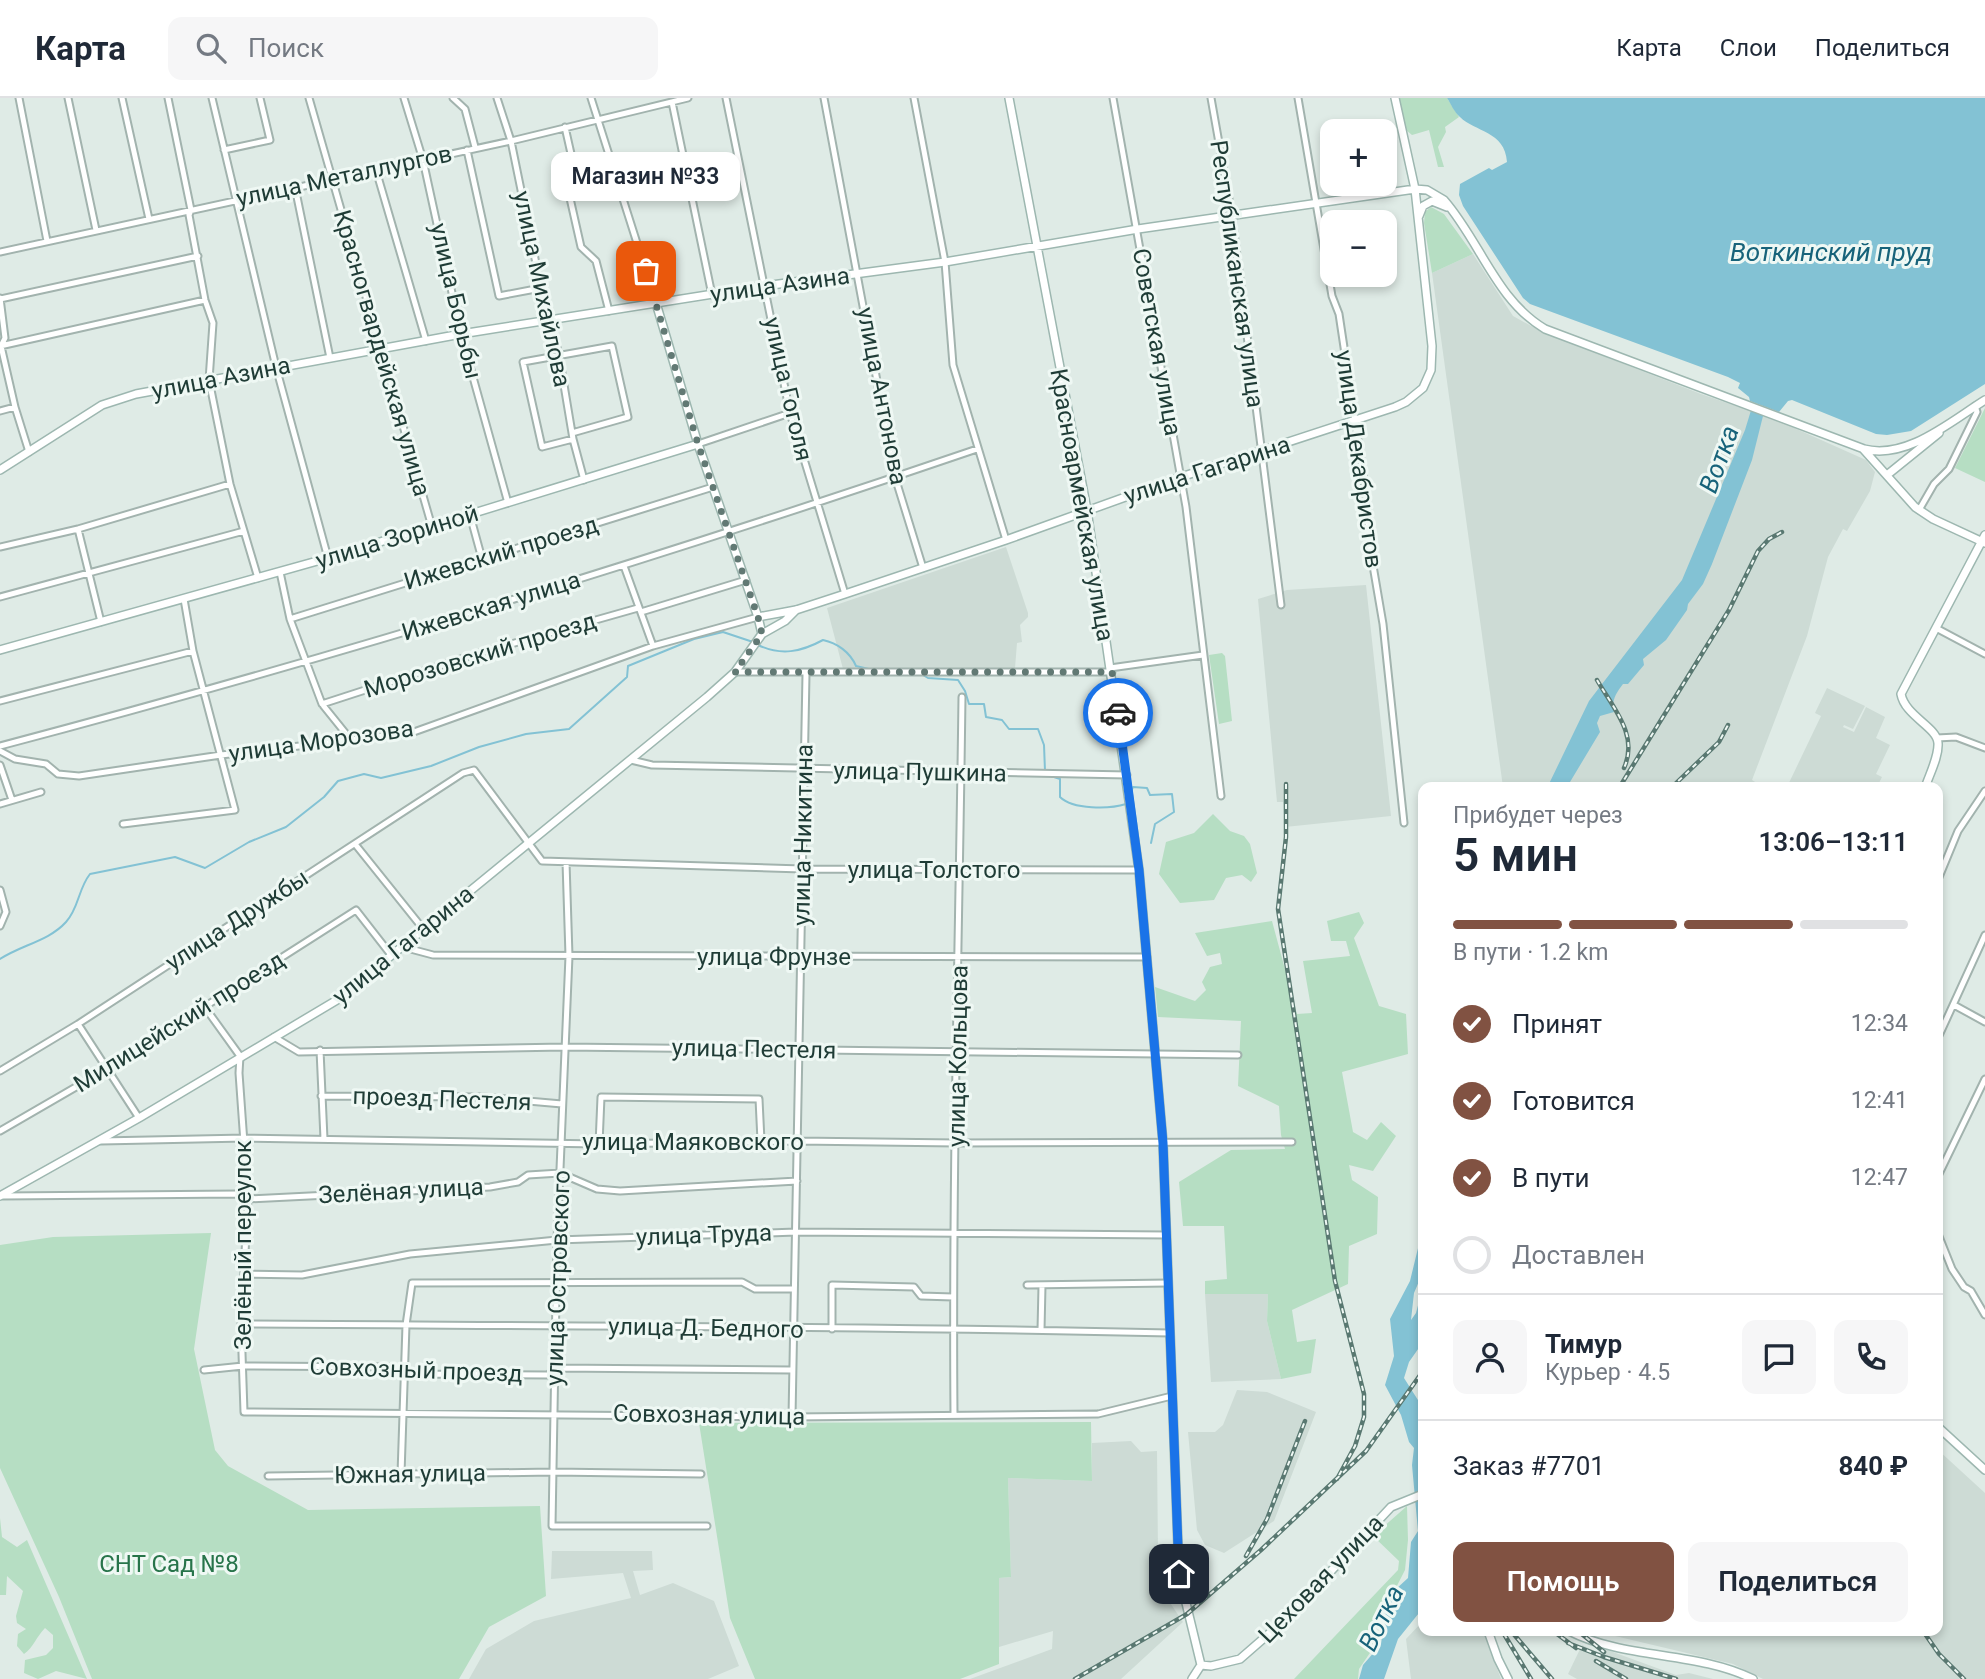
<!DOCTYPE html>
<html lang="ru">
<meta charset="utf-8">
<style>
body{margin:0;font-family:Roboto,sans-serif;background:#f6f6f7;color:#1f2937;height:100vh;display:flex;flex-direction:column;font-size:26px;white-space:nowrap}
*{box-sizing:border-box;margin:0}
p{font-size:23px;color:#747a83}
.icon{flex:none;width:38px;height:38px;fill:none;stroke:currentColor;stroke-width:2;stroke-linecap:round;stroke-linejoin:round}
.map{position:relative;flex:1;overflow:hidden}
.drawer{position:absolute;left:1418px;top:684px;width:525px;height:854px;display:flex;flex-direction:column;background:#fff;border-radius:14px;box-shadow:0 4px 10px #0003}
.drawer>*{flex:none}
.fabs{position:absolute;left:1320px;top:21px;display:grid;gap:14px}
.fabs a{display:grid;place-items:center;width:77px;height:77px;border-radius:14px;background:#fff;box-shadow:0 4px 10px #0003;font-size:35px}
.pin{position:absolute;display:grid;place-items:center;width:60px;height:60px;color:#fff;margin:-30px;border-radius:14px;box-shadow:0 4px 10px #0006}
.courier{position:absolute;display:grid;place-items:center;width:70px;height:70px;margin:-35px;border:5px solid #1a73e8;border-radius:50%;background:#fff;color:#222;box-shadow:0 2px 9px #0007}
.bubble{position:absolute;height:49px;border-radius:14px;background:#fff;box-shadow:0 4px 10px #0003;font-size:23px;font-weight:600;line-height:49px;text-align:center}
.headline em{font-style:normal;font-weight:600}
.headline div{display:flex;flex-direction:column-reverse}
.headline{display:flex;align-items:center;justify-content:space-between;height:119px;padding:0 35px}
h1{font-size:46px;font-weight:600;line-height:52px}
.bar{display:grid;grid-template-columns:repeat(4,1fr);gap:10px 7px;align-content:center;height:84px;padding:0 35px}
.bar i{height:9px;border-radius:5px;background:#e0e1e3}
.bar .current{background:#815242}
.bar p{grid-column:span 4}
.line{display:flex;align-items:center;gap:18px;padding:0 35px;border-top:2px solid #e0e1e3}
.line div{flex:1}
.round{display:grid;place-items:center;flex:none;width:74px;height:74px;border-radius:14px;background:#f6f6f7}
ol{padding:0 35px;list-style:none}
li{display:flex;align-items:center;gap:21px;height:77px}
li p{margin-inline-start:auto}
li .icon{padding:7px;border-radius:50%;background:#815242;color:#fff;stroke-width:4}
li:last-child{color:#747a83}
li i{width:38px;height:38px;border:4px solid #e0e1e3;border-radius:50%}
.primary-button{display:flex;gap:14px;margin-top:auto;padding:14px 35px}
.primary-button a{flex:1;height:80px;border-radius:14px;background:#815242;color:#fff;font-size:28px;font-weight:600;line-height:80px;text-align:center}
.primary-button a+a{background:#f6f6f7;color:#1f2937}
header{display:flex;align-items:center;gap:42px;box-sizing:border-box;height:98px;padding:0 35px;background:#fff;border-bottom:2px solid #e0e1e3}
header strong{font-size:33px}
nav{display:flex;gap:38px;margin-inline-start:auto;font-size:24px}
.search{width:490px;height:63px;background:#f6f6f7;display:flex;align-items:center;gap:18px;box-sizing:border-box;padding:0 24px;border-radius:14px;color:#747a83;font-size:26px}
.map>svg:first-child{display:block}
.built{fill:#cddbd5}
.green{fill:#b6dec3}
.water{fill:#83c2d4}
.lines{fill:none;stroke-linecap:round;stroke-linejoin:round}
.stream{stroke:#83c2d4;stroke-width:2}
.street-casing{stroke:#a2b3ae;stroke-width:9}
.secondary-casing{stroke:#9db7b0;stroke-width:10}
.street{stroke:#fff;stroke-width:5}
.secondary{stroke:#fff;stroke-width:7}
.rail-casing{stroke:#597871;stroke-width:4.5}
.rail{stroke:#eff8f4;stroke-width:2;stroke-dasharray:5;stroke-linecap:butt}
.done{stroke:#627974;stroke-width:7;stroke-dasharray:0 12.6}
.route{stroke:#1a73e8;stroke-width:9}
.labels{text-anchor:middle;stroke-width:6;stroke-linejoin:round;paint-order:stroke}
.street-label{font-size:24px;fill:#1f3c36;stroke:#eff8f4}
.park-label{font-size:24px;fill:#27744a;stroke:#eff8f4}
.water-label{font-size:26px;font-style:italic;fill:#17637a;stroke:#eff8f4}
</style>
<header>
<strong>Карта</strong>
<div class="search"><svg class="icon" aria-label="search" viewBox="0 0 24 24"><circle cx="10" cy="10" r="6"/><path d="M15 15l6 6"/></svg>Поиск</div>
<nav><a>Карта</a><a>Слои</a><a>Поделиться</a></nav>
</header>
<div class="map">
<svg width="1985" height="1581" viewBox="0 0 1985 1581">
<rect width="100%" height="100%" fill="#dfebe6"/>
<path class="built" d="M1473 156 1513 218 1542 234 1701 296 1739 309 1746 307 1767 315 1774 321 1866 362 1875 374 1870 393 1847 433 1843 431 1828 459 1807 538 1752 682 1763 689H1503L1432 175Z
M1006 449 1028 515V519L1020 527 1022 544 1017 545 1015 570 843 571 827 510Z
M1366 487 1391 718 1285 729 1283 704H1277L1258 501 1287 492Z
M1827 590 1865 608 1853 631 1844 627 1843 629 1854 634 1866 609 1885 619 1876 640 1890 647 1876 676 1882 679 1877 689H1787L1821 618 1815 615Z
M1205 1196H1268L1267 1223 1281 1281 1211 1284Z
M1237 1292 1267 1294 1316 1314 1274 1423 1224 1455 1205 1447 1197 1432 1188 1334H1215L1223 1327Z
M1131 1343 1141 1354 1157 1353 1158 1456 1167 1486 1160 1490 1183 1524 1121 1581H970L1052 1551 1053 1533 999 1549V1480L1011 1479 1008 1380 1092 1383V1345Z
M1937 1351 1985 1395V1581H1763L1733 1566 1594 1533H1937Z
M552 1453H652L653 1472 633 1473 640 1497 673 1485 714 1503 739 1568 708 1581H469L486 1551 534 1523 631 1500 623 1475 551 1481Z
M1423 1523V1533H1483L1501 1581H1411L1406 1541Z
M1582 1547 1599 1555 1602 1550 1676 1577 1689 1575 1713 1581H1577L1568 1576Z"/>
<path class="green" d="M1399 0H1447L1459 19 1445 29 1446 34 1438 49 1444 69H1438L1429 32 1412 37 1406 32Z
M1431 109 1444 116 1473 156 1432 175 1424 125 1425 114Z
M1985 310V384L1955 370Z
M1222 555 1225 558 1232 623 1219 626 1209 557Z
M1213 716 1230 733 1244 738 1250 746 1257 775 1251 784 1242 777 1226 780 1214 802 1180 805 1159 776 1166 744 1194 735Z
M1359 814 1364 825 1354 840 1379 908 1406 916 1408 956 1342 974 1353 1034 1367 1042 1381 1024 1396 1038 1373 1073 1349 1067 1352 1082 1378 1099 1377 1136 1349 1148 1348 1186 1292 1212 1297 1244 1316 1241 1311 1275 1281 1281 1267 1223 1268 1196H1205V1183L1227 1181 1224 1128H1183L1179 1084 1231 1052 1285 1051 1281 1037 1279 1008 1238 988 1241 923 1158 919 1155 889 1195 903 1206 892 1202 884 1210 869 1222 866 1220 855 1207 858 1195 835 1272 823 1297 916 1312 915 1303 863 1350 858 1346 843H1331L1327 823Z
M211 1135 194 1251 215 1352 228 1368 308 1412 540 1408 546 1498 489 1529 459 1581H92L59 1499 0 1370V1147L53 1139Z
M1091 1324 1092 1383 1008 1380 1011 1479 999 1480V1566L960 1581H755L730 1520 699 1325Z
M1407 1408 1408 1442 1405 1472 1375 1531 1374 1549 1359 1571 1358 1581H1294L1398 1472 1399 1463 1373 1438Z
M0 1420 2 1439 17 1449 27 1442 87 1581 56 1573 38 1581 24 1575 25 1562 46 1557 53 1550V1537L45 1530C36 1539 34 1549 24 1556L17 1548 18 1536 26 1531 17 1525 16 1518 23 1493 7 1478 6 1497H0Z"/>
<path class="water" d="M1447 0H1985V286L1911 333 1887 337 1876 336 1792 302 1788 303 1779 314 1750 303 1749 299 1738 290 1740 285 1728 279 1530 206 1523 200 1463 108 1459 97 1460 86 1489 70 1492 72 1507 64C1505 33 1475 34 1460 19 1454 14 1451 6 1447 0Z
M1752 309 1764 314 1752 362 1712 466 1703 486 1688 506 1687 512 1666 542 1643 561 1644 567 1628 586H1623C1616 595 1611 603 1614 614L1600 618 1597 625 1600 634 1567 689 1547 690 1589 603 1682 482 1745 332Z
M1423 1142V1174L1414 1195 1411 1222 1416 1215 1423 1188V1244L1409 1264 1404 1280 1423 1310V1510L1398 1541 1384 1581H1359L1363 1567 1381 1546 1386 1513 1395 1492 1408 1480 1411 1444 1418 1433 1412 1367 1414 1350 1409 1344 1401 1317 1385 1287 1394 1258 1390 1221 1410 1183 1419 1146Z"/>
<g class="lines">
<path class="stream" d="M758 547C781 558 801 554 823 542 837 545 850 554 856 568L873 572
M923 577 928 580 958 582 965 593 969 606H984L986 619 1002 622 1009 631H1038L1044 647 1045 673
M1048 677 1060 681V699C1073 712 1110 711 1126 706
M1131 694 1133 689 1147 690 1150 697 1172 696 1174 714 1155 726 1151 745
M0 861C21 847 49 843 66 824 79 810 78 791 90 776L175 759 205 770 249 744 286 729 324 699 338 683 364 676 381 680 431 668 479 649 526 636 569 631 627 579 628 568 694 541 723 534 753 544"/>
<g class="street-casing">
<path id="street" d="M19 0 47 143
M68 0 96 132
M122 0 149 121
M168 0 191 112 189 117 205 202 213 225 209 282 230 386 258 480
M212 0 276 269 328 460
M309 0 432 429
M404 0 423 62 461 236 508 405
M453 0 465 11 475 49
M497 0 511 43 541 190 559 257 573 341 584 382
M591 0 656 205
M726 0 790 315 845 496
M824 0 895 379 923 470
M914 0 945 164 953 267 1006 442
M1113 0 1186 409 1221 698
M1211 0 1232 118 1281 507
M1298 0 1332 198 1339 216 1365 389 1370 450 1383 526 1404 725
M672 4 712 197
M565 29 574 69 565 78 581 149 596 163 609 213
M224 52 270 42 260 0
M467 52 499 198 541 190
M376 72 426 243
M295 89 330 260
M0 154 511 43 688 0
M0 200 5 240 1 248 15 309 29 354
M0 201 198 158
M0 248 205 202
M0 313 15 309
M572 335 628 319 612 248 523 264 542 349 573 341
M698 346 790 315
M1919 412 1934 386 1949 371 1977 314 1975 308
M470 417 482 461
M78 431 101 524
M0 449 78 431 230 386
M624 468 653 548
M280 474 290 521 322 606 351 642
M0 499 244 433
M641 514 746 482
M290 521 713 389
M1936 530 1985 556
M1110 570 1203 557
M735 574H1112
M0 603 193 553
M322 606 476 556 638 510
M1937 640 1956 639 1985 650
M0 648C329 561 655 461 977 351
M0 653 15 661 46 666 58 676 79 678 221 657 411 635 653 548 758 519
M631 662 652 667 1127 677
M0 667 12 702
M0 706 41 694
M123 726 235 712 193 553 184 501
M355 746 424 832
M566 764 569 858 557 1142 552 1428H707
M1937 784 1958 733 1985 693
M0 792 6 814 0 828
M403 849 433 857 1147 859
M1954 907 1985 924
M204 908 240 958 239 975 248 1101 241 1226 244 1314 792 1319 1098 1316 1172 1298
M78 926 139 1020
M274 939 299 954 564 949 1238 957
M1937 942 1985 837
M320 952 324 1041
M0 973 78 926 463 675 474 672 542 763 802 771 1139 772
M321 998 483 999 562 1006
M0 1033 107 971 356 812 391 857
M101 1043 245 1040 599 1046 797 1043 957 1045 1292 1044
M599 1046 601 999 759 1001 761 1043
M1937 1080 1985 981
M3 1098 238 1096 248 1101 490 1089 518 1084 528 1077 560 1075 597 1091 620 1093 797 1083
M1938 1136 1952 1171 1964 1189 1971 1193 1985 1217
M245 1176 302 1177 410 1156 557 1142 796 1134 1166 1137
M1027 1187 1168 1185
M241 1226C551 1228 861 1228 1170 1235
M832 1231V1187L914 1189 921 1198 953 1199
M1041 1232 1042 1188
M204 1272 243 1268 392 1269 405 1276 548 1277 556 1270 792 1272
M954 1317C952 1078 959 838 962 599
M792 1319 806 576
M401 1376 406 1227 412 1185 742 1184 755 1191H793
M268 1378 553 1374 701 1376"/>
</g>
<g class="secondary-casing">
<path id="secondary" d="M1009 0 1087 412 1139 772 1163 1045 1179 1476 1201 1567
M1419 118 1423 108 1432 103 1447 109
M656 205 698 346 758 519
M1864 352 1915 409 1933 421 1985 445
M0 372 102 307 136 296 461 236 764 188 945 164 1138 131 1415 91 1427 92 1444 102C1480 143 1496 202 1545 231L1864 351C1907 362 1951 323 1985 302
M1887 377 1939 335
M796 512 785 523 762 536 758 519 796 512 845 496 1006 442 1181 379 1395 309 1406 304 1423 290 1431 272 1432 248 1415 91 1395 0
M0 552 328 460 698 346
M1925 690C1929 677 1939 659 1938 645 1937 629 1905 618 1901 596L1985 437
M0 1098 139 1020 337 902 707 599 735 574 762 536
M1937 1328 1985 1372
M1488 1533 1498 1561 1508 1581
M1569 1533C1626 1562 1696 1553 1753 1581
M1201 1567 1211 1568 1240 1561 1287 1520 1391 1409 1423 1396
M1192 1581 1201 1567"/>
</g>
<use href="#street" class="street"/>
<use href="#secondary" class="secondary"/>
<g class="rail-casing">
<path id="rail" d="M1597 582C1613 610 1639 637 1624 670
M1286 686V739L1278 811 1335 1183 1364 1296V1319L1355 1348 1337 1381
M1619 690 1729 512 1758 453 1769 441 1782 434
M1671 690 1719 644 1728 627
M1246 1458 1267 1421 1305 1323
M1511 1533 1552 1581
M1553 1533 1576 1550
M1578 1533 1604 1554
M1923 1533 1939 1556 1964 1581
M1504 1536 1531 1581
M1568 1545 1604 1559 1676 1581
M1596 1563 1626 1581
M1075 1581 1187 1516 1261 1452 1366 1353 1423 1273"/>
</g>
<use href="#rail" class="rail"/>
</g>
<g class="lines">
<path class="done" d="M646 173 698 346 758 519 762 536 735 574H1112L1118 615"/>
<path class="route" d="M1118 615 1139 772 1163 1045 1179 1476"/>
</g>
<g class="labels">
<g class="street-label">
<text transform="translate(344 78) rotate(-12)" y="8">улица Металлургов</text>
<text transform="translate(1237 176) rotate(82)" y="8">Республиканская улица</text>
<text transform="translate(780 187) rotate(-8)" y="8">улица Азина</text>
<text transform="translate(542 191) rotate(78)" y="8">улица Михайлова</text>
<text transform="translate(456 203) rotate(77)" y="8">улица Борьбы</text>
<text transform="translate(1157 244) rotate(80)" y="8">Советская улица</text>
<text transform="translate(382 255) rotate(74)" y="8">Красногвардейская улица</text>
<text transform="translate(221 280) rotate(-11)" y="8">улица Азина</text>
<text transform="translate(788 291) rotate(77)" y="8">улица Гоголя</text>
<text transform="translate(882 298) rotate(79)" y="8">улица Антонова</text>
<text transform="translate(1359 361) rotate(82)" y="8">улица Декабристов</text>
<text transform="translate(1207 372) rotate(-18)" y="8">улица Гагарина</text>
<text transform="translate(1082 407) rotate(80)" y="8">Красноармейская улица</text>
<text transform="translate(397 439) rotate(-17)" y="8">улица Зориной</text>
<text transform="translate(501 455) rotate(-17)" y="8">Ижевский проезд</text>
<text transform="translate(491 508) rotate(-17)" y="8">Ижевская улица</text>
<text transform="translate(480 557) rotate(-17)" y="8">Морозовский проезд</text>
<text transform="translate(321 643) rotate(-8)" y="8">улица Морозова</text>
<text transform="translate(920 674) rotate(1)" y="8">улица Пушкина</text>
<text transform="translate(803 737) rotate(-89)" y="8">улица Никитина</text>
<text x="934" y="780">улица Толстого</text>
<text transform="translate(237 822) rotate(-33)" y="8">улица Дружбы</text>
<text transform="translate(403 847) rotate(-39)" y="8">улица Гагарина</text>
<text x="774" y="867">улица Фрунзе</text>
<text transform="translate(179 924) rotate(-32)" y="8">Милицейский проезд</text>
<text transform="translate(754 951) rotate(1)" y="8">улица Пестеля</text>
<text transform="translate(958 958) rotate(-89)" y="8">улица Кольцова</text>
<text transform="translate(442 1001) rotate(2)" y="8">проезд Пестеля</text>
<text x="693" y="1052">улица Маяковского</text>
<text transform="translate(401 1093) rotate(-3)" y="8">Зелёная улица</text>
<text transform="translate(704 1137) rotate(-2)" y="8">улица Труда</text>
<text transform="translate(243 1147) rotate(-90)" y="8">Зелёный переулок</text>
<text transform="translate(558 1180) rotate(-88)" y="8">улица Островского</text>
<text transform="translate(706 1230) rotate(1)" y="8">улица Д. Бедного</text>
<text transform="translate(416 1272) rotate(2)" y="8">Совхозный проезд</text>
<text transform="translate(709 1317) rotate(1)" y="8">Совхозная улица</text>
<text transform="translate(410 1376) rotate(-1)" y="8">Южная улица</text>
<text transform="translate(1321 1481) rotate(-46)" y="8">Цеховая улица</text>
</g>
<g class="park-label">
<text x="169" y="1474">СНТ Сад №8</text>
</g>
<g class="water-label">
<text x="1831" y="163">Воткинский пруд</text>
<text transform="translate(1719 361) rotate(-70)" y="9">Вотка</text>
<text transform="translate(1381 1520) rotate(-64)" y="9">Вотка</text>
</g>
</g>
</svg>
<div class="fabs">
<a>+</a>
<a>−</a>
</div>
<div class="pin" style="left:646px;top:173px;background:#ea580c"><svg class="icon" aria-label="bag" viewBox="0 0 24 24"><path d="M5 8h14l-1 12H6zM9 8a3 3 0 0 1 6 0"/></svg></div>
<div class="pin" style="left:1179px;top:1476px;background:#1f2937"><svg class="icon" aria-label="home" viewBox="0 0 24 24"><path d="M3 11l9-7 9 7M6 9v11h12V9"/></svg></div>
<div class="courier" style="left:1118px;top:615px"><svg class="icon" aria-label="car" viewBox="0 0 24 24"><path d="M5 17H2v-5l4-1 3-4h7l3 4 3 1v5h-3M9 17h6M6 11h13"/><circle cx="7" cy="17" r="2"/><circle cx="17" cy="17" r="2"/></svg></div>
<div class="bubble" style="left:551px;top:54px;width:189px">Магазин №33</div>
<section class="drawer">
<div class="headline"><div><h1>5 мин</h1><p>Прибудет через</p></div><em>13:06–13:11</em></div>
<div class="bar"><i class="current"></i><i class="current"></i><i class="current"></i><i></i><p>В пути · 1.2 km</p></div>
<ol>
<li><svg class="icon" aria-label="check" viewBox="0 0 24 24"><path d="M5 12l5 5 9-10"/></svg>Принят<p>12:34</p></li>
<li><svg class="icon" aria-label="check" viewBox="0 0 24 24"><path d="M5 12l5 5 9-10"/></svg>Готовится<p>12:41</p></li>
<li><svg class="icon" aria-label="check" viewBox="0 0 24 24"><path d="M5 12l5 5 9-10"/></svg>В пути<p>12:47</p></li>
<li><i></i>Доставлен</li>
</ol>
<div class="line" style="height:126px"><a class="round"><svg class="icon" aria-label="person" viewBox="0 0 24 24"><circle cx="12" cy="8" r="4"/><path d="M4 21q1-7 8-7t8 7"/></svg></a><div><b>Тимур</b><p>Курьер · 4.5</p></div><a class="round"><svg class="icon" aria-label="chat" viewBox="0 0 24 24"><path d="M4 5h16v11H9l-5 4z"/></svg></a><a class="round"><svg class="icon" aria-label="phone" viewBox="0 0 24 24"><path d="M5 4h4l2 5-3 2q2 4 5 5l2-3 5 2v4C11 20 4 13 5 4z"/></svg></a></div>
<div class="line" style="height:91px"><div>Заказ #7701</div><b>840 ₽</b></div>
<div class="primary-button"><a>Помощь</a><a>Поделиться</a></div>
</section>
</div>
